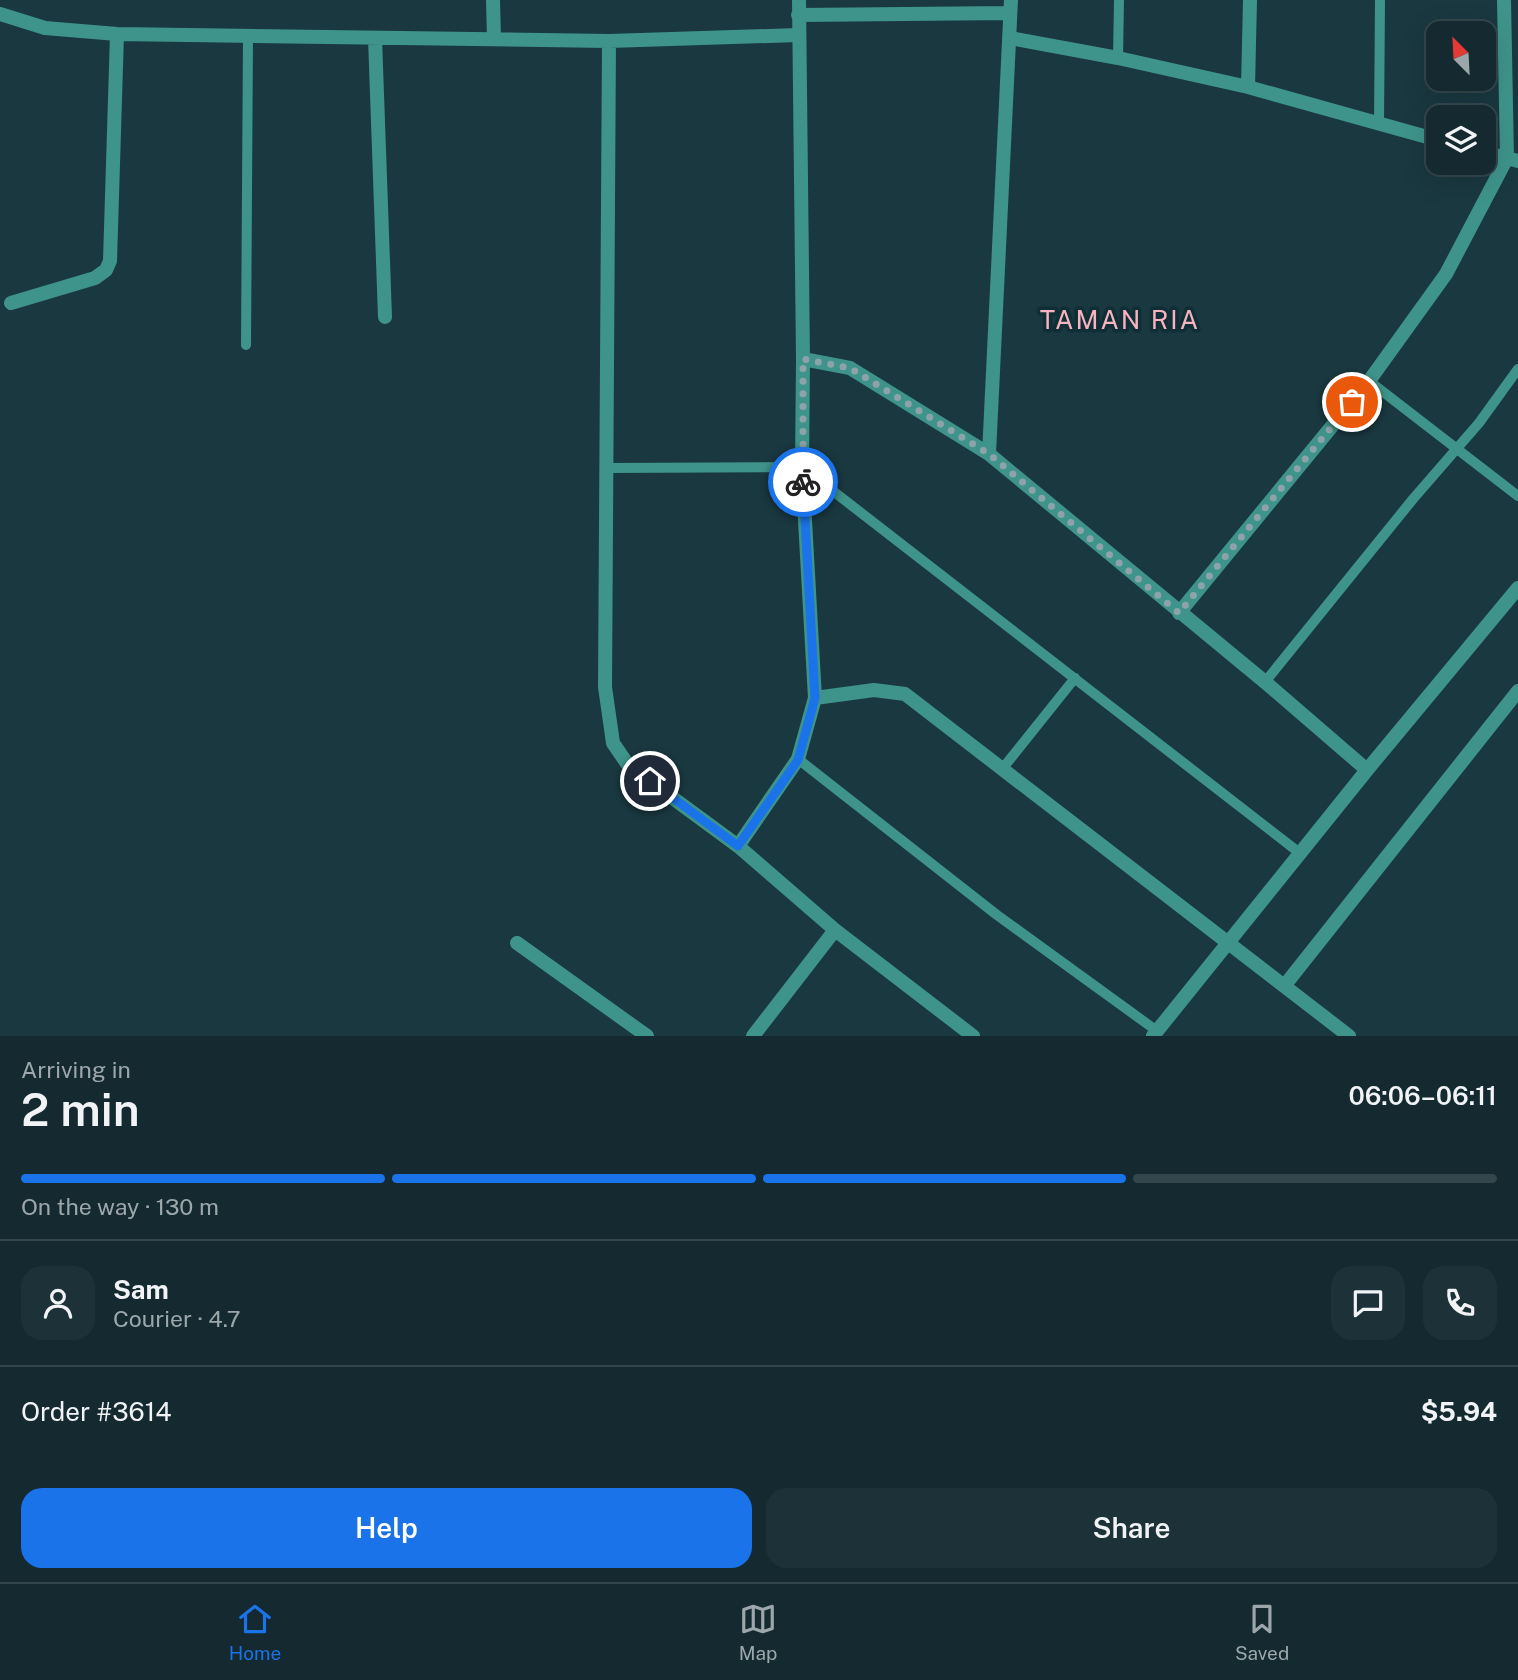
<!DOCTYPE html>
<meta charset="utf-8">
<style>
body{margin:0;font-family:"Public Sans",sans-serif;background:#1d3238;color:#f1f3f6;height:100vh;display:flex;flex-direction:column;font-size:26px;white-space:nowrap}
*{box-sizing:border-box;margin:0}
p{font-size:23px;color:#9da7ab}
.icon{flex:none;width:38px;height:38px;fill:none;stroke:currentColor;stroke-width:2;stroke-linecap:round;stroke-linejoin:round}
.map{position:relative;height:1036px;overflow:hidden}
.drawer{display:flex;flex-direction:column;background:#142a30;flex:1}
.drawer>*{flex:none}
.needle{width:46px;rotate:336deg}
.tools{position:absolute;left:1426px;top:21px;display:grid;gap:14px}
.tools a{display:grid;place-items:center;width:70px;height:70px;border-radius:14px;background:#142a30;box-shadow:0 7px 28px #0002,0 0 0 2px #33464c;font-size:35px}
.pin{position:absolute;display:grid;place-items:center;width:60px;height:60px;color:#fff;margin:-30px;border:4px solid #fff;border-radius:50%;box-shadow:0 2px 7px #0007}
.courier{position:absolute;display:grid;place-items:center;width:70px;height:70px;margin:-35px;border:5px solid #1a73e8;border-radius:50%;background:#fff;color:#222;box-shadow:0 2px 9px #0007}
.head em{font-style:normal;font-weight:600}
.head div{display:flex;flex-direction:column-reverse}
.head{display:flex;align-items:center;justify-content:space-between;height:119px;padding:0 21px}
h1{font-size:46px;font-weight:600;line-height:52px}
.bar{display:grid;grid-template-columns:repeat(4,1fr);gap:10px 7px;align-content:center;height:84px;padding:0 21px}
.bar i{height:9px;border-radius:5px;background:#33464c}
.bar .active{background:#1a73e8}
.bar p{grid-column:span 4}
.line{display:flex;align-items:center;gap:18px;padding:0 21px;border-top:2px solid #33464c}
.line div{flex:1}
.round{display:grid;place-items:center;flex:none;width:74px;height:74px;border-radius:21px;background:#1d3238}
.primary-button{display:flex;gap:14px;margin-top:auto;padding:14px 21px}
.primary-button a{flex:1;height:80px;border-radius:21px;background:#1a73e8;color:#fff;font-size:28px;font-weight:600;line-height:80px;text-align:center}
.primary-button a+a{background:#1d3238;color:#f1f3f6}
.dock{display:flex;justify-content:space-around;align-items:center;height:98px;border-top:2px solid #33464c;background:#142a30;font-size:19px;color:#9da7ab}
.dock a{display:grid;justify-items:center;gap:4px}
.dock .active{color:#1a73e8}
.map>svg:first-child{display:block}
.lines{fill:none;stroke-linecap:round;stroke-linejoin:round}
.service{stroke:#3e948a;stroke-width:10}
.minor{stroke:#3e948a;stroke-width:14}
.done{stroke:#8ea3a9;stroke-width:7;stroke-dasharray:0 12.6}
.route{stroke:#1a73e8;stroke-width:9}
.labels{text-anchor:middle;stroke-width:7;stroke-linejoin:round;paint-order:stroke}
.neighbourhood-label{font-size:26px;letter-spacing:2px;fill:#f7b3bf;stroke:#0f2e35}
</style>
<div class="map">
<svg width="1518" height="1036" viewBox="0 0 1518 1036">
<rect width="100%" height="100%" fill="#1a3840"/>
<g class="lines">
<path class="service" d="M1118 58 1119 0
M1379 124 1380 0
M246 345 248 36
M1369 381 1518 496
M607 468 802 467 1301 854
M1265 682 1413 499 1479 423 1518 369
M798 759 997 915 1157 1031
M1003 768 1075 678"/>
<path class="minor" d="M493 0 494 39
M0 14 45 28 117 34 609 41 798 35
M798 15 1010 13
M375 38 385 317
M1010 38 1118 58 1248 87 1438 140
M609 41 605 687 613 743 628 765 738 846 835 930 973 1036
M1248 87 1250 0
M1484 152 1518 161
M11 303 95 278 106 270 110 261 117 34
M803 359 850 368 989 454 1265 682 1367 770
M989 454 1011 0
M1179 613 1369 381 1446 274 1507 158 1504 0
M815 698 874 690 905 694 1349 1036
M738 846 798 759 815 698 802 467 803 359 799 0
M517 943 647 1036
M1285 985 1518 691
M753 1036 835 930
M1153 1036 1367 770 1518 588"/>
</g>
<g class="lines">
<path class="done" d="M803 482V359L850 368 989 454 1179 613 1352 402"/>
<path class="route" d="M650 781 738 846 798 760 815 698 803 482"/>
</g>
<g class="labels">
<g class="neighbourhood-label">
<text x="1120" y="329">TAMAN RIA</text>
</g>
</g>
</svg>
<div class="tools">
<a><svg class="needle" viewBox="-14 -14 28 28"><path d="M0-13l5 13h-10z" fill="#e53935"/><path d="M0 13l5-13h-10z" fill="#9da7ab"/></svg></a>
<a><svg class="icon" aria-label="layers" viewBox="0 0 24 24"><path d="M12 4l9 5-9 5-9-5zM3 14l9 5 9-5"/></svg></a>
</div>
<div class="pin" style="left:1352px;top:402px;background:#ea580c"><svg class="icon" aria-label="bag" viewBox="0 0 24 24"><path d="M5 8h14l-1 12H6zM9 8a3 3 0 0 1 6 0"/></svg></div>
<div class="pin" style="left:650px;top:781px;background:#1f2937"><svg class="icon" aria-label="home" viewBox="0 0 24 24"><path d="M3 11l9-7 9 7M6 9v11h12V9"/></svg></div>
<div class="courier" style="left:803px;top:482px"><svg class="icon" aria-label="bike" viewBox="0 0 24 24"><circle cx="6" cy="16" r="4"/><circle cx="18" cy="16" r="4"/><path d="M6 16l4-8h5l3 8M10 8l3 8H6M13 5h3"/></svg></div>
</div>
<section class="drawer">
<div class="head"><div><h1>2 min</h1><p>Arriving in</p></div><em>06:06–06:11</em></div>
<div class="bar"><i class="active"></i><i class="active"></i><i class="active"></i><i></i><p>On the way · 130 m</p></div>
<div class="line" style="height:126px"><a class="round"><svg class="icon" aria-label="person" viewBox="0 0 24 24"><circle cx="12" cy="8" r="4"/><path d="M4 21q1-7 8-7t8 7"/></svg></a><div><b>Sam</b><p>Courier · 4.7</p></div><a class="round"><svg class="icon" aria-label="chat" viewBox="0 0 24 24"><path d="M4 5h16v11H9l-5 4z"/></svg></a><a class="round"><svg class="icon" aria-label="phone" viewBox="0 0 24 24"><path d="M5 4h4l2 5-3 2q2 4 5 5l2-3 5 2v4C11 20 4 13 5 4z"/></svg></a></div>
<div class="line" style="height:91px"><div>Order #3614</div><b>$5.94</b></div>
<div class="primary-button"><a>Help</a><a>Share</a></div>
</section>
<nav class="dock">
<a class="active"><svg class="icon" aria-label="home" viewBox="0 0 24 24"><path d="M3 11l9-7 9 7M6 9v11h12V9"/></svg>Home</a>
<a><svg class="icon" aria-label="map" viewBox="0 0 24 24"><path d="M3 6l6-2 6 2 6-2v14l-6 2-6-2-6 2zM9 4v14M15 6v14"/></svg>Map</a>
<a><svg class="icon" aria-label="saved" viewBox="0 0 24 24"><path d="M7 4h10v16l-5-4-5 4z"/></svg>Saved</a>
</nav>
